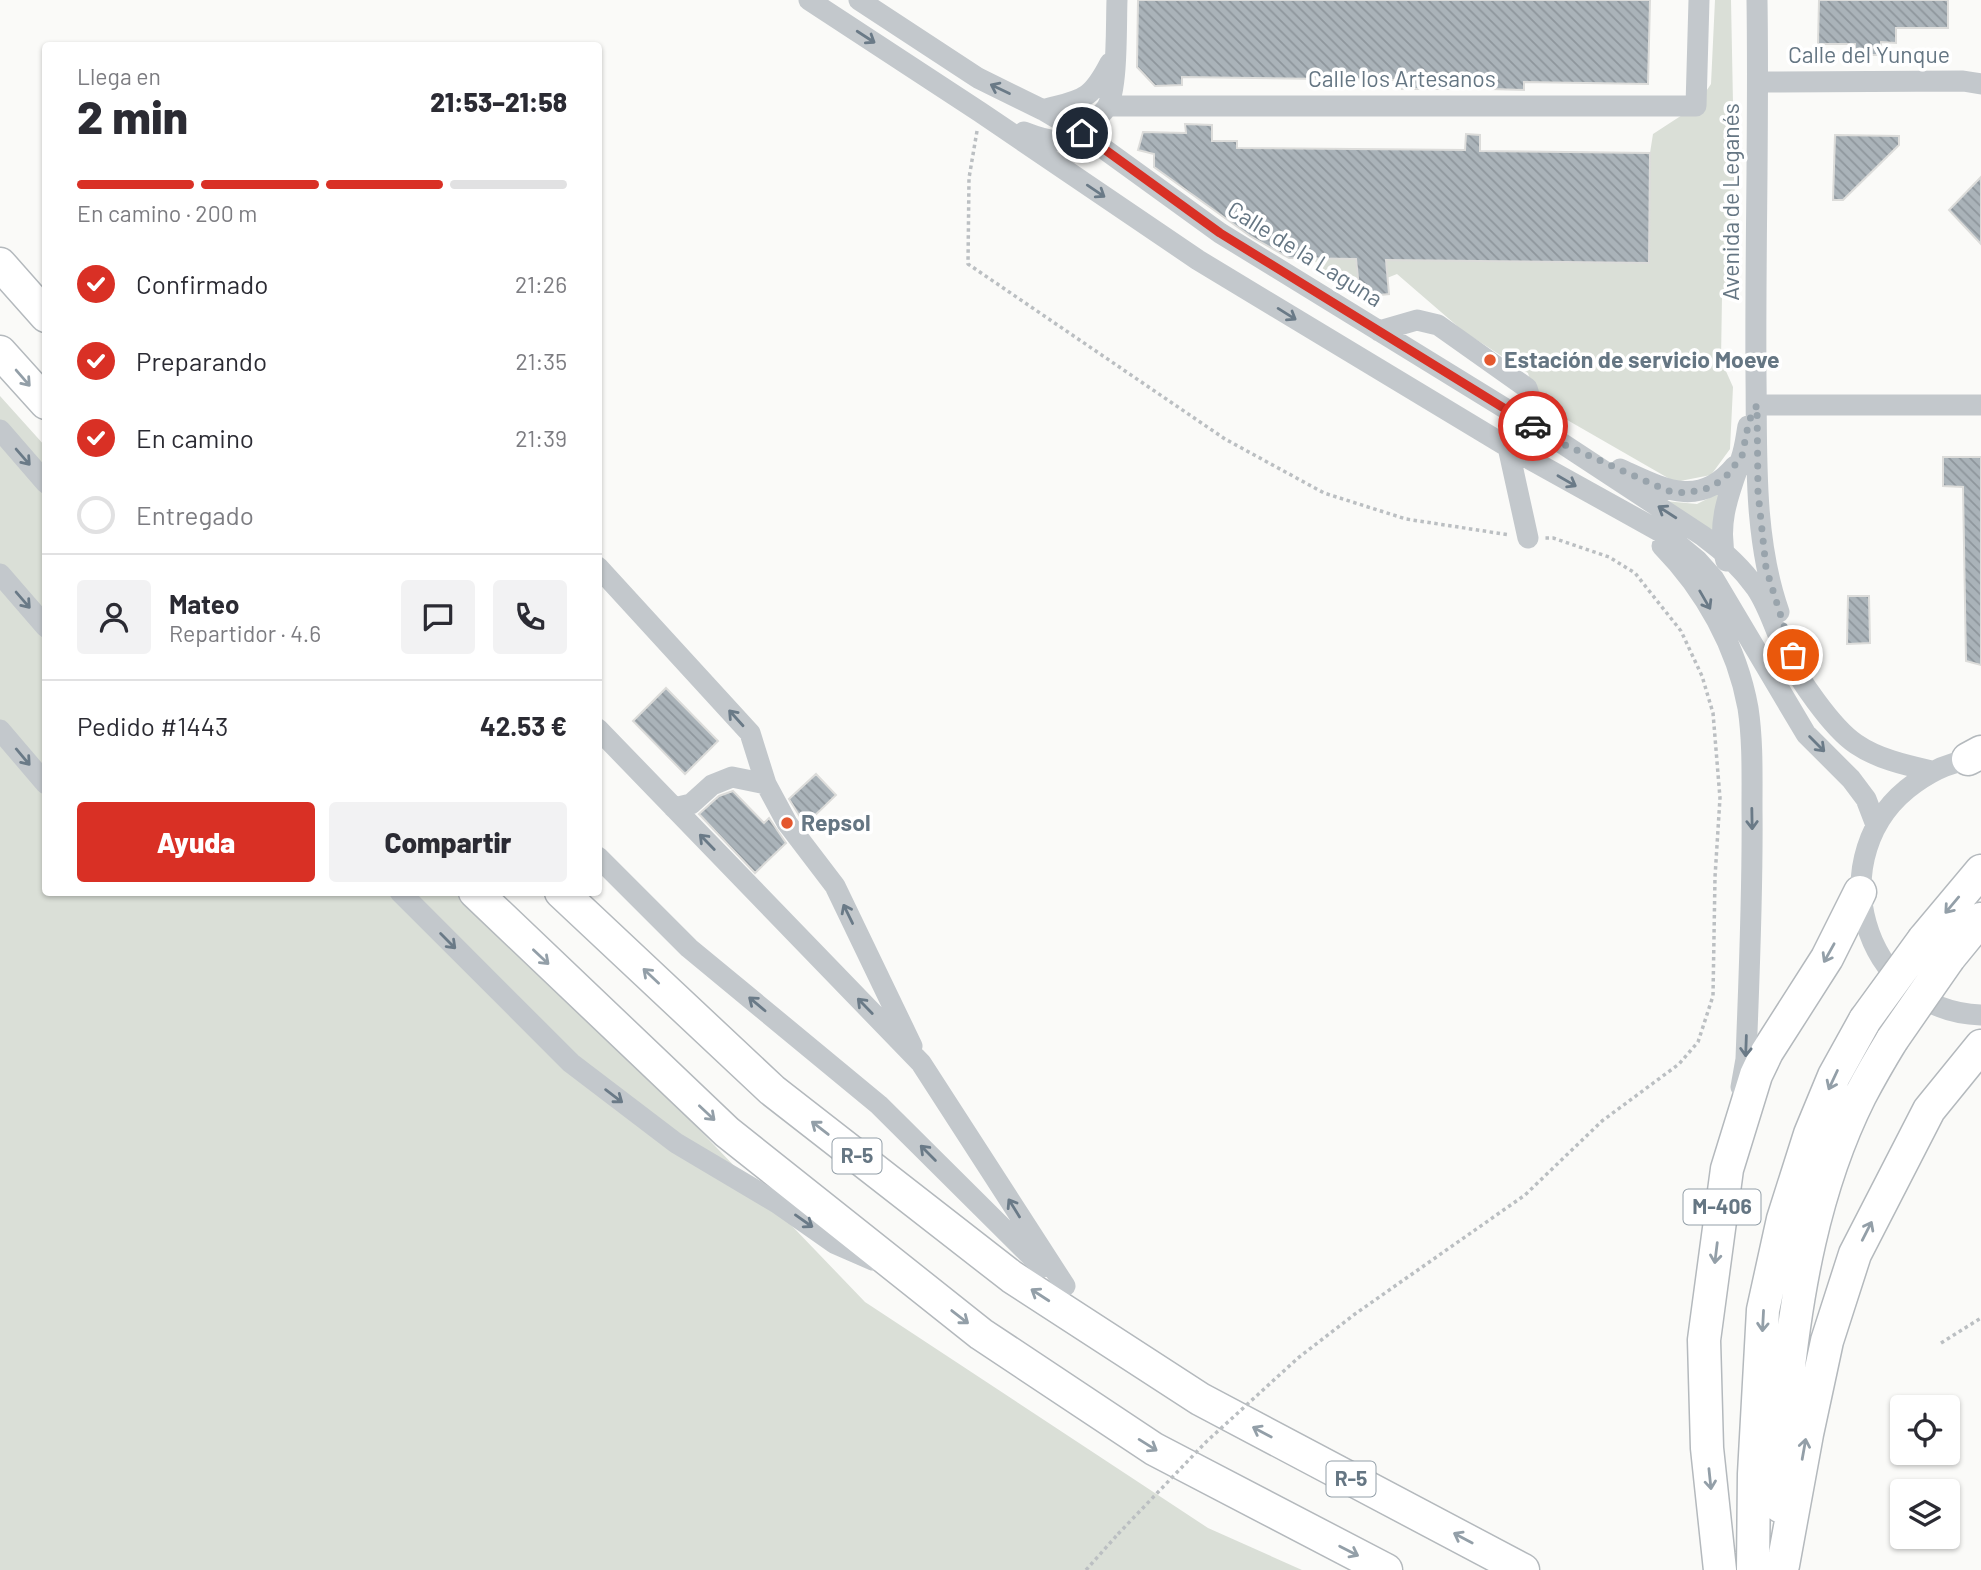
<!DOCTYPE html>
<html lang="es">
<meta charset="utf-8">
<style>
body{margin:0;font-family:Barlow,sans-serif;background:#f2f2f3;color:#2b2b33;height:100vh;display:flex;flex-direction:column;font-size:26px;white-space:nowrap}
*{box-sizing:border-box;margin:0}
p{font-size:23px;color:#7c7c81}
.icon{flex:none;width:38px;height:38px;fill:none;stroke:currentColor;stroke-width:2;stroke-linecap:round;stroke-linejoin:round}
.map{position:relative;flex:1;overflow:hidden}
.side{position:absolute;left:42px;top:42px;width:560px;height:854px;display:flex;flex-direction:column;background:#fff;border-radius:7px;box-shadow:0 2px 5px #0004}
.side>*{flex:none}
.fabs{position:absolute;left:1890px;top:1395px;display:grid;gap:14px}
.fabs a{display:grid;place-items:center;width:70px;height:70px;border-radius:7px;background:#fff;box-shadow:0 2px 5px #0004;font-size:35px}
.pin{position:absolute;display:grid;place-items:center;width:60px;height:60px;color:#fff;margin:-30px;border:4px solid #fff;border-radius:50%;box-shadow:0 2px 7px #0007}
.courier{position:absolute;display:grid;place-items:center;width:70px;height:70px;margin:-35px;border:5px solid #d93025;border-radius:50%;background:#fff;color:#222;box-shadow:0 2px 9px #0007}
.summary em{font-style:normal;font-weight:800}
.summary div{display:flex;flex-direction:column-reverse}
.summary{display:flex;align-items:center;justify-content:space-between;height:119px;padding:0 35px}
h1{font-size:46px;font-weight:800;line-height:52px}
.bar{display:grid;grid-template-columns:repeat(4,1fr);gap:10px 7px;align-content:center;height:84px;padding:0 35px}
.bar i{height:9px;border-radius:5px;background:#e1e1e2}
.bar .selected{background:#d93025}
.bar p{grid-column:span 4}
.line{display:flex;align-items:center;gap:18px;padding:0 35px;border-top:2px solid #e1e1e2}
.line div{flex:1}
.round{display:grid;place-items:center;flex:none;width:74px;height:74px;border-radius:7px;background:#f2f2f3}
ol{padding:0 35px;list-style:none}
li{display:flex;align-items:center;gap:21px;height:77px}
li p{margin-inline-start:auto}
li .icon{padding:7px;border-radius:50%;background:#d93025;color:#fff;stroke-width:4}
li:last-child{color:#7c7c81}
li i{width:38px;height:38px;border:4px solid #e1e1e2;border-radius:50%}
.cta{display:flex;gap:14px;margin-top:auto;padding:14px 35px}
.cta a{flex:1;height:80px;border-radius:7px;background:#d93025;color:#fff;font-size:28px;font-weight:800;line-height:80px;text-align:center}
.cta a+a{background:#f2f2f3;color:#2b2b33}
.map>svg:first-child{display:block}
.green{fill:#dadfd7}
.building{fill:url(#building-back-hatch);stroke:#dcdcda;stroke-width:2}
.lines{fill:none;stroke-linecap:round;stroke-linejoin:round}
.highway-casing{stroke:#b4b9bd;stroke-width:35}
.path{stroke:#bbbfc2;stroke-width:3.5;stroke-dasharray:3.5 3.5;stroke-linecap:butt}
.minor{stroke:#c3c8cc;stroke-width:21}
.highway{stroke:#fff;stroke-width:32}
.highway-bridge-casing{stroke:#b4b9bd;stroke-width:35;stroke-linecap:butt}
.path-bridge{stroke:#bbbfc2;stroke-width:3.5;stroke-dasharray:3.5 3.5;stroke-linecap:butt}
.highway-bridge{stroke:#fff;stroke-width:32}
.oneway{stroke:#6a7a87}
.oneway2{stroke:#939fa8}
.done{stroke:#99a4ac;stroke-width:7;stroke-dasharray:0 12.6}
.route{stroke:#d93025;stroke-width:9}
.poi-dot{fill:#e4572e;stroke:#fff;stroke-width:2.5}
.labels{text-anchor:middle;stroke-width:7;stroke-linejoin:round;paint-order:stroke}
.shield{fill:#fff;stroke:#939fa8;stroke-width:2}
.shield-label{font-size:21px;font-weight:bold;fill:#657683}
.street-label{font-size:23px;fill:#657683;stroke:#fff}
.poi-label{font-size:23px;font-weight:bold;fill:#657683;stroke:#fff;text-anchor:start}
</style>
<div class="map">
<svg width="1981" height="1570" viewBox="0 0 1981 1570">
<defs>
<pattern id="building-back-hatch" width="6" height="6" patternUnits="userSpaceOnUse" patternTransform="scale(1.75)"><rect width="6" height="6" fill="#aab3b9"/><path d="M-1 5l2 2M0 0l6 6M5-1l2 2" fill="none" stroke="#8e969c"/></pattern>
</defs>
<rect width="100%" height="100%" fill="#fafaf8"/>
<path class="green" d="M1715 0H1731L1736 259 1722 296 1721 360 1733 387 1730 449 1711 475 1675 482 1536 402 1528 373 1463 331 1397 274 1387 278 1341 284 1311 258 1649 263 1650 153 1653 134 1696 106 1711 84Z
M0 396 45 446 46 892 472 893 865 1302 1208 1528 1302 1570H0Z
M1719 493 1712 536 1664 501 1697 504Z"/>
<path class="building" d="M1138 0H1650L1648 84 1524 82V90L1491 89V83L1457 81V89H1402V80L1182 77V85L1155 86 1137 67Z
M1819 0H1948V28H1896V43L1881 42 1880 55H1855V44H1818Z
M1185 124 1212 125V141H1237V148L1465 150 1466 134 1480 135V151L1650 153 1649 263 1386 260 1389 294 1360 297 1356 259 1289 258 1250 236 1154 167V154L1138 150 1143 132 1186 133Z
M1835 135 1899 136V145L1843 200H1833Z
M1981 177V244L1949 210Z
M1943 457H1981V665L1966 661 1963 487 1943 486Z
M1848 596H1869L1870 643 1847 644Z
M666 688 718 741 685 774 633 721Z
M816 774 836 795 805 825 789 799Z
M733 791 764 823 769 818 786 843 755 873 699 814 719 796Z"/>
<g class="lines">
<g class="highway-casing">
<path id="highway" d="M0 264 46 316
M0 352 46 403
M1968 759 1981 752
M475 892 727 1132 981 1334 1154 1449 1386 1570
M561 892 772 1090 1012 1277 1200 1399 1523 1570
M1924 939 1981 871
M1949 958 1981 919
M1780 1506C1777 1468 1782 1431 1786 1394 1796 1293 1814 1188 1860 1096 1870 1077 1881 1058 1892 1040
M1783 1565 1807 1434 1827 1341 1855 1254 1929 1110 1981 1046
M1720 1570 1707 1448 1704 1340 1727 1169 1756 1075 1767 1052 1827 958 1860 892
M1753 1570 1754 1474 1763 1310 1783 1219 1810 1134 1834 1076 1865 1020"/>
</g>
<path class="path" d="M977 131 969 178 968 264 1225 439 1324 493 1406 519 1510 535
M1941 1343 1981 1318
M1298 1358 1355 1314 1525 1195 1602 1121 1679 1064 1698 1042 1713 996 1715 877 1720 798 1713 713 1702 676 1681 631 1635 573 1609 557 1553 538H1545
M1086 1570 1118 1534"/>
<path class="minor" d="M809 0 980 112 1198 260 1508 447 1668 536 1697 560 1714 579 1806 734 1851 779 1866 799 1876 825
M859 0 978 78 1043 110 1082 133 1220 233 1563 444 1703 536C1722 550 1742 568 1756 588 1769 607 1775 630 1785 651 1797 677 1832 728 1856 744 1878 759 1905 765 1931 771
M1757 0C1759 125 1755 251 1756 376 1757 454 1753 538 1779 612
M1758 82 1963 81 1981 84
M1108 106H1696L1699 0
M1043 110C1082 99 1090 102 1110 63
M1024 132C1052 143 1069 147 1092 123 1096 118 1103 113 1107 107 1118 90 1116 23 1117 0
M1379 331 1417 320 1438 325 1527 388 1540 430
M1757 405H1981
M0 430 46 483
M1508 447 1528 538
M1620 469C1662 488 1699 510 1735 466
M1662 546C1705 590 1737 647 1748 708 1753 741 1752 776 1752 809 1753 893 1749 976 1746 1059L1741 1087
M1726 561C1716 524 1729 493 1741 459 1745 448 1746 437 1748 426
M598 567 750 733 766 784 787 823 835 886 912 1046
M0 574 46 627
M598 729 921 1063 1065 1286
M0 730 46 784
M1979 760C1956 759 1933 770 1915 783 1817 852 1861 1011 1981 1015
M674 808 691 804 712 785 732 777 766 784
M598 857 689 948 879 1105 1042 1267
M400 892 571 1063 676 1143 777 1203 834 1243 873 1260"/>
<use href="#highway" class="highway"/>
<g class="highway-bridge-casing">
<path id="highway-bridge" d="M1865 1020 1924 939
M1892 1040 1949 958"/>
</g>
<path class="path-bridge" d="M1118 1534 1206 1442 1298 1358"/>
<use href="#highway-bridge" class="highway-bridge"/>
</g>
<defs><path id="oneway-shaft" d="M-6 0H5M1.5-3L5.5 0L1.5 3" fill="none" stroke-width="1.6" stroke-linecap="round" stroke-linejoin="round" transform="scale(1.75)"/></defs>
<g class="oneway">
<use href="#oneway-shaft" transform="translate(866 37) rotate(33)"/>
<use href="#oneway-shaft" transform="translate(1000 89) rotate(-154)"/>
<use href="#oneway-shaft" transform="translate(1096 191) rotate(34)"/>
<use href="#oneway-shaft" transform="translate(1287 314) rotate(32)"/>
<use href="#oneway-shaft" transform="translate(23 457) rotate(49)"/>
<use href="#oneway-shaft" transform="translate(1567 481) rotate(30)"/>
<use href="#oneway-shaft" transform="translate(1667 512) rotate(-147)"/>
<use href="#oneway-shaft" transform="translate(23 600) rotate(49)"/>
<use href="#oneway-shaft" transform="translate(1705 600) rotate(60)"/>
<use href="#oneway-shaft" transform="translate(736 718) rotate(-132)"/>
<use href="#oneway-shaft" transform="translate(1817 744) rotate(45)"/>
<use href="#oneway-shaft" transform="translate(23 757) rotate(50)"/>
<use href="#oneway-shaft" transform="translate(1752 819) rotate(89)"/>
<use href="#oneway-shaft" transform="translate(707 842) rotate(-134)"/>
<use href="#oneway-shaft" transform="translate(848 914) rotate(-116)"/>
<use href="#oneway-shaft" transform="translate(448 941) rotate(45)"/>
<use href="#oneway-shaft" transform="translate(757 1004) rotate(-140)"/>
<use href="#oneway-shaft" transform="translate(865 1006) rotate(-134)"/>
<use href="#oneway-shaft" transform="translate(1746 1046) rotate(92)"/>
<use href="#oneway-shaft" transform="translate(614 1096) rotate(37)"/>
<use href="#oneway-shaft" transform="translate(928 1153) rotate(-135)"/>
<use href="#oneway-shaft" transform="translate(1014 1208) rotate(-122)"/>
<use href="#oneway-shaft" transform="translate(804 1221) rotate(35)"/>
</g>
<g class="oneway2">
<use href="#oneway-shaft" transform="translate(23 378) rotate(49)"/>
<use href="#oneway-shaft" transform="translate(1952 905) rotate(130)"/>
<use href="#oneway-shaft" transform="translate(1829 953) rotate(119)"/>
<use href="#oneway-shaft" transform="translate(541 957) rotate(43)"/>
<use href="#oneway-shaft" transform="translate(651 976) rotate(-137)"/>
<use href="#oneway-shaft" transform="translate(1833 1080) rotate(115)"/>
<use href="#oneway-shaft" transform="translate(707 1113) rotate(43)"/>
<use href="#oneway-shaft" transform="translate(820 1128) rotate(-142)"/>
<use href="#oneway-shaft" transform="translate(1867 1231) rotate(-63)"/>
<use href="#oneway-shaft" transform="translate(1716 1253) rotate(97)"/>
<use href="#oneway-shaft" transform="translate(1040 1295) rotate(-147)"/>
<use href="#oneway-shaft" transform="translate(960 1317) rotate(38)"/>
<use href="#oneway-shaft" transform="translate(1763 1321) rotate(93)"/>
<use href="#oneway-shaft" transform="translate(1262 1432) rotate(-152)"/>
<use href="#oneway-shaft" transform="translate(1148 1445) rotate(32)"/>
<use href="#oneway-shaft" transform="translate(1804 1449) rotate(-80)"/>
<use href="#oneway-shaft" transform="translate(1710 1479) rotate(84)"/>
<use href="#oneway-shaft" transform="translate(1463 1538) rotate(-152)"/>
<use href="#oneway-shaft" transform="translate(1349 1551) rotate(27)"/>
</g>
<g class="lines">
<path class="done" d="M1533 426 1563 444 1668 491 1687 493 1708 488 1724 479 1742 456 1749 421 1757 405 1758 492 1766 568 1793 655"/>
<path class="route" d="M1082 133 1220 233 1533 426"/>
</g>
<g class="poi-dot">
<circle cx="1490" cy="360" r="7"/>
<circle cx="787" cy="823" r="7"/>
</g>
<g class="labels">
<g class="shield">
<rect x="832.5" y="1138.5" width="49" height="35" rx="5"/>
<rect x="1683.5" y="1189.5" width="77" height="35" rx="5"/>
<rect x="1326.5" y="1461.5" width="49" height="35" rx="5"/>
</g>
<g class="shield-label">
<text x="857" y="1163">R-5</text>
<text x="1722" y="1214">M-406</text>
<text x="1351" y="1486">R-5</text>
</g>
<g class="street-label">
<text x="1869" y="63">Calle del Yunque</text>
<text x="1402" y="87">Calle los Artesanos</text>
<text transform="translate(1731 202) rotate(-90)" y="8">Avenida de Leganés</text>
<text transform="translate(1305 254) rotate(32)" y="8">Calle de la Laguna</text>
</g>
<g class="poi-label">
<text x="1504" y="368">Estación de servicio Moeve</text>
<text x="801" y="831">Repsol</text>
</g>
</g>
</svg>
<div class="fabs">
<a><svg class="icon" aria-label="locate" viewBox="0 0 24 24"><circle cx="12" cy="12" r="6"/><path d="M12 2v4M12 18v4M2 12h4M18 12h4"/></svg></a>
<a><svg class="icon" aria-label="layers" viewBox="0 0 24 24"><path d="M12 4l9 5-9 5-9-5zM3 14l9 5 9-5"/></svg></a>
</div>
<div class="pin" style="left:1793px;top:655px;background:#ea580c"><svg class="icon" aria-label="bag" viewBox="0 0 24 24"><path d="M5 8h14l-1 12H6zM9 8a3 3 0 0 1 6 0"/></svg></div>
<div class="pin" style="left:1082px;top:133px;background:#1f2937"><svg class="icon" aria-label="home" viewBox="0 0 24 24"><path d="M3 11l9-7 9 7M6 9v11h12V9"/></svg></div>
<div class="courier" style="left:1533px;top:426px"><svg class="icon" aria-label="car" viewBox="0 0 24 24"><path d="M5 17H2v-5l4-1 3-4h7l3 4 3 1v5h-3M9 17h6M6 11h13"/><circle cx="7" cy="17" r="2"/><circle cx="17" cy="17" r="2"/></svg></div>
<section class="side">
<div class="summary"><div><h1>2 min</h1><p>Llega en</p></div><em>21:53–21:58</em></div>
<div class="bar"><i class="selected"></i><i class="selected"></i><i class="selected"></i><i></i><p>En camino · 200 m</p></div>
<ol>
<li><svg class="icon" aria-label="check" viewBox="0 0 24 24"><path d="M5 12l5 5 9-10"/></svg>Confirmado<p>21:26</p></li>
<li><svg class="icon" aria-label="check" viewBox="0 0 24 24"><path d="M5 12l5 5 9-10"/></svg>Preparando<p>21:35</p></li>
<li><svg class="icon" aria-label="check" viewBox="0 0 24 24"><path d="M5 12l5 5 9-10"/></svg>En camino<p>21:39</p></li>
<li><i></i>Entregado</li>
</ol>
<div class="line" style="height:126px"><a class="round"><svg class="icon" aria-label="person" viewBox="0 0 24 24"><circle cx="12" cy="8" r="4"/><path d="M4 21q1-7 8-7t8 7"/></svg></a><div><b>Mateo</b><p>Repartidor · 4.6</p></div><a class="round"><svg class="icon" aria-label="chat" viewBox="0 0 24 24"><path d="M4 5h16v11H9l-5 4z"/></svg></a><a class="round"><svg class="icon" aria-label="phone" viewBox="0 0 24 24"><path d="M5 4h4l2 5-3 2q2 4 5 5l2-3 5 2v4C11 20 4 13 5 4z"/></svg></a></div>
<div class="line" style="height:91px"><div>Pedido #1443</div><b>42.53 €</b></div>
<div class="cta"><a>Ayuda</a><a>Compartir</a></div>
</section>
</div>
